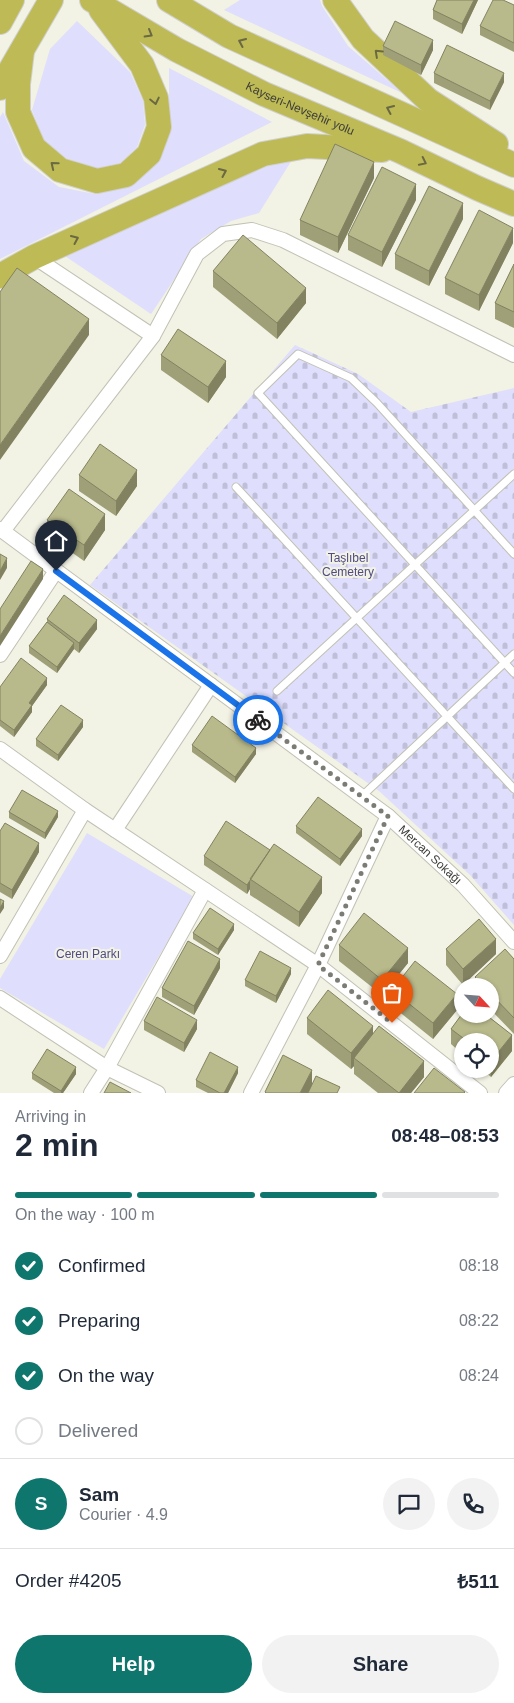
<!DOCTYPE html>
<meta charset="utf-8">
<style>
body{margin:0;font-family:Helvetica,sans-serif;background:#f2f2f3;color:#1f2937;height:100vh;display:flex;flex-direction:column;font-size:19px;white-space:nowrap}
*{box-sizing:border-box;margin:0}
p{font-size:16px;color:#747a83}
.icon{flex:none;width:28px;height:28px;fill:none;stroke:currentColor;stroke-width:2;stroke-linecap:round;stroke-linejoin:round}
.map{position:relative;height:1093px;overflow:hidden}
.details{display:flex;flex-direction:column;background:#fff;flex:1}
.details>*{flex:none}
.needle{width:32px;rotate:116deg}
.controls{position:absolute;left:454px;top:978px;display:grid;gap:10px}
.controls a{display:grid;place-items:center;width:45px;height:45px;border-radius:50%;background:#fff;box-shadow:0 1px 4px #0004;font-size:25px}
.pin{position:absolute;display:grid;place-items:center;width:42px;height:42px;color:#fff;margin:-51px -21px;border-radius:50% 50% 50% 0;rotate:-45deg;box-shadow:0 0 5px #0007}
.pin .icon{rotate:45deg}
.courier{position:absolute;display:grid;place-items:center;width:50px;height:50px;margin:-25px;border:4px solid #1a73e8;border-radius:50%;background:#fff;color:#222;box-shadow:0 1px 6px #0007}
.overview em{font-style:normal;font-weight:600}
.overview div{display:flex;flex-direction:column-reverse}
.overview{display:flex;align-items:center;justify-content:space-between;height:85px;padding:0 15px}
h1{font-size:32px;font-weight:600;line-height:38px}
.bar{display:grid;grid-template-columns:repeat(4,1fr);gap:8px 5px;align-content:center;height:60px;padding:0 15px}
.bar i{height:6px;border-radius:4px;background:#e0e1e3}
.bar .selected{background:#0f766e}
.bar p{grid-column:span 4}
.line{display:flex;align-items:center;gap:12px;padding:0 15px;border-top:1px solid #e0e1e3}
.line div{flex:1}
.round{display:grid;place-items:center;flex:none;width:52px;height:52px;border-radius:26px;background:#f2f2f3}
ol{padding:0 15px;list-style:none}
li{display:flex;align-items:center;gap:15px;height:55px}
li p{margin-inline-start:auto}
li .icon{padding:5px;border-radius:50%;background:#0f766e;color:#fff;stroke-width:4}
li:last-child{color:#747a83}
li i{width:28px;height:28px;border:2px solid #e0e1e3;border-radius:50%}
.button{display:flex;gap:10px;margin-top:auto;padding:10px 15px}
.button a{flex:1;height:58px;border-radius:30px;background:#0f766e;color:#fff;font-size:20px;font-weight:600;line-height:58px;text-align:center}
.button a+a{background:#f2f2f3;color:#1f2937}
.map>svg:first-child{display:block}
.green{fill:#dfdefc}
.cemetery{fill:url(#cemetery-stones)}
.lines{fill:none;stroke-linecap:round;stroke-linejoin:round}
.service-casing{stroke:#c1c1b5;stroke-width:9}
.minor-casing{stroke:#c1c1b5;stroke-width:16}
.trunk-casing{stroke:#d0d0cf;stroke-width:26}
.service{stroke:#fff;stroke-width:7}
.minor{stroke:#fff;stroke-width:14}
.trunk{stroke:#bebb56;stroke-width:24}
.wall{fill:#9fa078}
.shaded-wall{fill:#828261}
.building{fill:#b9ba8b;stroke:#828261}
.oneway{stroke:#6a6942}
.done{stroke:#7c7c75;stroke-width:5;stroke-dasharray:0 9}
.route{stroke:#1a73e8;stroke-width:6}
.labels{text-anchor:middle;stroke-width:4;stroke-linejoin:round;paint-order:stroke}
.street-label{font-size:12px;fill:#3d3d38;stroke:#f2f2e5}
.park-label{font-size:12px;fill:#504b84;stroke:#f2f2e5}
</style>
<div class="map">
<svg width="514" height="1093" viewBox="0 0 514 1093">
<defs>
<pattern id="cemetery-stones" width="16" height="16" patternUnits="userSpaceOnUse" patternTransform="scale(1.25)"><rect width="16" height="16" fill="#dfdefc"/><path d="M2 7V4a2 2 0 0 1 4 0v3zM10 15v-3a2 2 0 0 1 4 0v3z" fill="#c0bfd9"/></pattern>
</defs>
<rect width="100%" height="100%" fill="#f2f2e5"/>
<path class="green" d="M240 0H320L322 6 348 46 402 93 224 10Z
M77 21 130 72 143 101 145 125 137 147 120 163 97 168 66 158 44 140 32 110 50 49Z
M169 68 272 122 0 259V117L3 112 24 161 59 187 95 194 123 186 165 133 169 98Z
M295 155 259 213 231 221 201 239 151 314 59 252 265 158Z
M87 833 194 897 104 1049 0 988V979Z"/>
<path class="cemetery" d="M295 345 358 374 411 412 514 388V925L470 875 379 791 90 585Z"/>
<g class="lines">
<g class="service-casing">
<path id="service" d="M236 487 514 789
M514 554 377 403 351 378 298 354 258 393 514 673
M277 691 514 474
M362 796 514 654"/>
</g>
<g class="minor-casing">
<g id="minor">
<path d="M34 257 153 336"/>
<path id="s1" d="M0 529 388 816 463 885 514 942"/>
<path d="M3 531 153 336 197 254 223 234 252 230 283 240 514 355"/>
<path d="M0 655 56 571"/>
<path d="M0 749 85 810 318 965 480 1093"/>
<path d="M115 830 211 685"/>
<path d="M0 956 85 810"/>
<path d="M0 998 107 1068 158 1093"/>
<path d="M91 1093 107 1068 205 890"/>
<path d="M251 1093 318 965 388 816"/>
<path d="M506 1093 514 1084"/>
</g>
</g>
<g class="trunk-casing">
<g id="trunk">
<path id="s2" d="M92 0 177 50 264 94 400 151 477 188 514 204"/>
<path d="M169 0 229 36 514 165"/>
<path d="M335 0 363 39 428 100 496 144"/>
<path d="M0 22 12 0"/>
<path d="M22 51 18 84V112L34 148 60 170 97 181 126 175 149 154 159 127 156 98 142 65 101 10"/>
<path d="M0 88 51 0"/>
<path d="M0 276 34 257 263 154 307 146 382 150"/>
</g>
</g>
<use href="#service" class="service"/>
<use href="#minor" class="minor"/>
<use href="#trunk" class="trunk"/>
</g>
<path class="wall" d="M437 0H478L462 34 433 19V10Z
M514 5V52L480 35V26Z
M383 46 433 50 421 75 383 55Z
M434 73 504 82 490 110 434 83Z
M374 178 338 253 300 235V220Z
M416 200 382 267 348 250V235Z
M463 219 429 286 395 269V254Z
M513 243 479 311 445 294V278Z
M514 264V328L495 319V303Z
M213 271 306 303 277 339 213 287Z
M161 355 226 377 208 403 161 370Z
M79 475 137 486 116 516 79 491Z
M47 520 105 530 84 561 47 535Z
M47 619 97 629 79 653 74 649 57 673 29 653V646L47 622Z
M47 685 32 706V712L14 737 0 726V687Z
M83 727 58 761 36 746V739Z
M192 745 256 754 235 783 192 752Z
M9 812 58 817 45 839 9 818Z
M296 826 362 836 340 866 296 833Z
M0 831 39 852 12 899 0 892Z
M204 856 322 893 299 927 250 895V889L247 894 204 865Z
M234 930 218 955 193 939V933Z
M339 945 408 963 382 995 339 961Z
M446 949 496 954 463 985 446 965Z
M514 959V1034L490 1009V986H475V977Z
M220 968 194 1015 162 997V988Z
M291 974 276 1003 245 986V980Z
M392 990 457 1010 433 1039 392 1006Z
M462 1014H485L512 1035V1051L491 1077 482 1069H490V1041H462V1054L451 1044V1029Z
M307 1018 373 1034 424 1077 411 1093H378L354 1074V1066L351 1069 307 1034Z
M144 1021 197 1029 184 1052 144 1030Z
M32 1073 76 1074 63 1093H54L32 1079Z
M238 1073 228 1093H208L196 1087V1080Z"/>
<path class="shaded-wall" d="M474 0H478L462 34V24Z
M433 40V50L421 75V65Z
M504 73V82L490 110V101Z
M374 162V178L338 253V237Z
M416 184V200L382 267V252Z
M463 203V219L429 286V271Z
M513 228V243L479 311V295Z
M306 288V303L277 339V323Z
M89 319V335L0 460V445Z
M226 361V377L208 403V387Z
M137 470V486L116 516V501Z
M105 514V530L84 561V545Z
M7 558V568L0 580V571Z
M43 569V579L0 646V636Z
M97 620V629L79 653V643Z
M74 643V649L57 673V667Z
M47 678V685L32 706V712L14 737V730L29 703Z
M83 720V727L58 761V755Z
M256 748V754L235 783V777Z
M58 811V817L45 839V833Z
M362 829V836L340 866V859Z
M39 843V852L12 899V890Z
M322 877V893L299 927V912Z
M250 880V889L247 894V885Z
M4 901V908L0 914V908Z
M234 924V930L218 955V949Z
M496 939V954L463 985V969Z
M408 948V963L382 995V980Z
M220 959V968L194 1015V1006Z
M291 968V974L276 1003V996Z
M457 994V1010L433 1039V1023Z
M197 1020V1029L184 1052V1043Z
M373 1026V1042L354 1058V1066L351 1069V1053Z
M512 1035V1051L491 1077V1061Z
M424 1061V1077L411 1093H399Z
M76 1067V1074L63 1093H61V1091Z
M238 1067V1073L228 1093H224Z
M312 1070V1086L308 1093H300Z"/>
<path class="building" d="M437 0H474L462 24 433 10Z
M493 0H503L514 5V43L480 26Z
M395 21 433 40 421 65 383 46Z
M447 45 504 73 490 101 434 73Z
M335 144 374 162 338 237 300 220Z
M382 167 416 184 382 252 348 235Z
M429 186 463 203 429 271 395 254Z
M479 210 513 228 479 295 445 278Z
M243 235 306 288 277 323 213 271Z
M514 264V312L495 303Z
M17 268 89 319 0 445V292Z
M178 329 226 361 208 387 161 355Z
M100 444 137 470 116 501 79 475Z
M69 489 105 514 84 545 47 520Z
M0 554 7 558 0 571Z
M31 561 43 569 0 636V609Z
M64 595 97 620 79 643 47 619Z
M47 622 74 643 57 667 29 646Z
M21 658 47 678 29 703 32 705 14 730 0 720V687Z
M61 705 83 720 58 755 36 739Z
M212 716 256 748 235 777 192 745Z
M22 790 58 811 45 833 9 812Z
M318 797 362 829 340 859 296 826Z
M226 821 270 850 247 885 204 856Z
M5 823 39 843 12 890 0 883V831Z
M274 844 322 877 299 912 250 879Z
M0 899 4 901 0 908Z
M210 908 234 924 218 949 193 933Z
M364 913 408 948 382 980 339 945Z
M479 919 496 939 463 969 446 949Z
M188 941 220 959 194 1006 162 988Z
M505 949 514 959V1018L490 993V986H484L475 977Z
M260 951 291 968 276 996 245 980Z
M415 961 457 994 433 1023 392 990Z
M328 990 373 1026 351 1053 307 1018Z
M157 997 197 1020 184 1043 144 1021Z
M462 1014H485L512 1035 491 1061 490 1060V1041H467L451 1029Z
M379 1026 424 1061 399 1093 354 1058Z
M47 1049 76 1067 61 1091 32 1073Z
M210 1052 238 1067 224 1093H220L196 1080Z
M283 1055 312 1070 300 1093H266L265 1092Z
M434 1068 465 1092 464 1093H414Z
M316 1076 340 1087 337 1093H308Z
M110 1082 131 1093H104Z"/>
<defs><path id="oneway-chevron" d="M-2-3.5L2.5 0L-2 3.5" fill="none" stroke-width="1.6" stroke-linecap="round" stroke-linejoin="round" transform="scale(1.25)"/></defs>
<g class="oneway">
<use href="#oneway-chevron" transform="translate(149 34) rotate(30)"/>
<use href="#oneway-chevron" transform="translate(242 42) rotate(-156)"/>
<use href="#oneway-chevron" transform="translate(378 53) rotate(-137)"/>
<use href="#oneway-chevron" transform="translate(155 101) rotate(78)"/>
<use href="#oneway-chevron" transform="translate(390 109) rotate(-156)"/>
<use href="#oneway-chevron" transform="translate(423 162) rotate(26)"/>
<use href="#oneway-chevron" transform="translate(54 165) rotate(-141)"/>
<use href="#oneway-chevron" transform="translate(223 172) rotate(-24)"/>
<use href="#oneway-chevron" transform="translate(75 239) rotate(-24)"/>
</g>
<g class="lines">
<path class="done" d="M258 720 388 816 318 965 392 1023"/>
<path class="route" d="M56 571 258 720"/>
</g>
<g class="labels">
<g class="street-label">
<text dy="4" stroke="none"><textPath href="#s2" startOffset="235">Kayseri-Nevşehir yolu</textPath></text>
<text dy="4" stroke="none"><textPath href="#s1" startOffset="540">Mercan Sokağı</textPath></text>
</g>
<g class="park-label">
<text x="348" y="562">Taşlıbel<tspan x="348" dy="14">Cemetery</tspan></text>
<text x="88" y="958">Ceren Parkı</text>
</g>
</g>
</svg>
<div class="controls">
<a><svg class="needle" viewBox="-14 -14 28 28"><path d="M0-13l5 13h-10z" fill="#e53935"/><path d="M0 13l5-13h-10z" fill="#747a83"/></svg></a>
<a><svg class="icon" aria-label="locate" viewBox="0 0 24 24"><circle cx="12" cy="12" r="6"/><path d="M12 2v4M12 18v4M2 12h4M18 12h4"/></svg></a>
</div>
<div class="pin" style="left:392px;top:1023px;background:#ea580c"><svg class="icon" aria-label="bag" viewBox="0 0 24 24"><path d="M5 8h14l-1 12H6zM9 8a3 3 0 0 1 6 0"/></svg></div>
<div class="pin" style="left:56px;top:571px;background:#1f2937"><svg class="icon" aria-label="home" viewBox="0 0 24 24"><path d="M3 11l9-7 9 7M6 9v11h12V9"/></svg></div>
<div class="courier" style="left:258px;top:720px"><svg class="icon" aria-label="bike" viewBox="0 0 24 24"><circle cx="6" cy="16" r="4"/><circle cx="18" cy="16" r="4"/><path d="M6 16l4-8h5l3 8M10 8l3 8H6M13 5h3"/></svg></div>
</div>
<section class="details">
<div class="overview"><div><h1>2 min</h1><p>Arriving in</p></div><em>08:48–08:53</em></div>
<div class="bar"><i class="selected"></i><i class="selected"></i><i class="selected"></i><i></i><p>On the way · 100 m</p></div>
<ol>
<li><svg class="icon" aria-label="check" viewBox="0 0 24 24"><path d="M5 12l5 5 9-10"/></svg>Confirmed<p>08:18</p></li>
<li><svg class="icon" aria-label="check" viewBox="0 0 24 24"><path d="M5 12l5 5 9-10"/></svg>Preparing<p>08:22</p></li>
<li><svg class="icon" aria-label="check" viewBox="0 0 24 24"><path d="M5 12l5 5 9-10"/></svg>On the way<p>08:24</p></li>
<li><i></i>Delivered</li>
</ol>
<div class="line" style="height:90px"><b class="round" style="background:#0f766e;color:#fff">S</b><div><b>Sam</b><p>Courier · 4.9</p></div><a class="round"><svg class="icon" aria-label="chat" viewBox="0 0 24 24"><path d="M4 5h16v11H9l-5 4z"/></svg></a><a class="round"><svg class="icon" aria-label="phone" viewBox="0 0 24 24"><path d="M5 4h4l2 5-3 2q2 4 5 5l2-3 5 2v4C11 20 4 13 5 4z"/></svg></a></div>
<div class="line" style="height:65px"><div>Order #4205</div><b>₺511</b></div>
<div class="button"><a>Help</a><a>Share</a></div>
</section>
